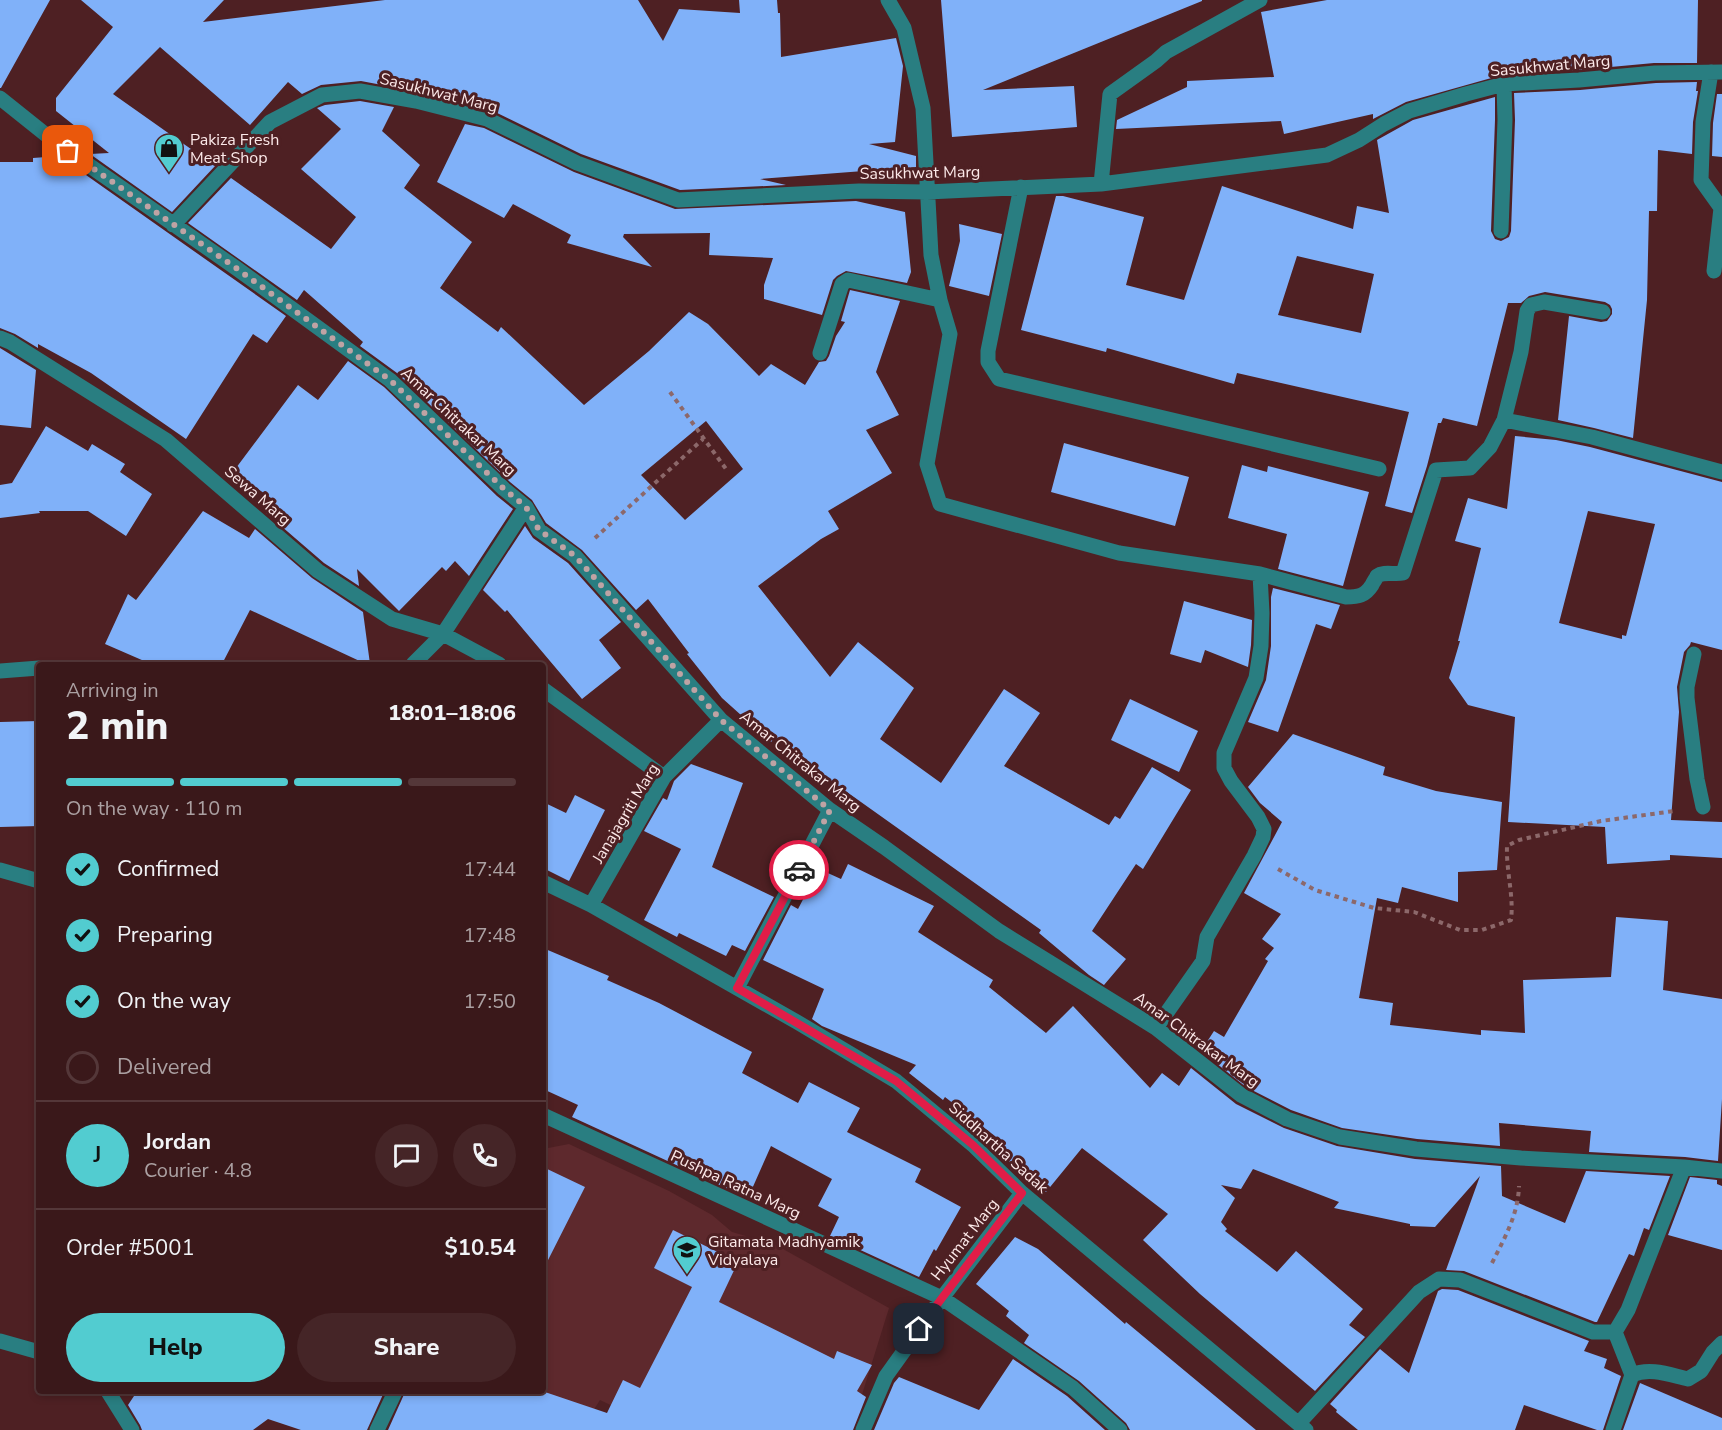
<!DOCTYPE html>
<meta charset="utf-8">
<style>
body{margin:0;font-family:"Nunito Sans",sans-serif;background:#452527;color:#f1f3f6;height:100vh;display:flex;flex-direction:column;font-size:22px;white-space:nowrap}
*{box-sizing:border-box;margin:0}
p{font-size:20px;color:#aba0a2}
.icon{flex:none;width:33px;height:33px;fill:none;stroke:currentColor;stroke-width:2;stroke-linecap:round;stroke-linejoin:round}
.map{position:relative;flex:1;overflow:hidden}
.details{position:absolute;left:36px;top:662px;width:510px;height:732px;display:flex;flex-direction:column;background:#3a181a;border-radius:6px;box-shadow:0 3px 9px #0003,0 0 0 2px #543739}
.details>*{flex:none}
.pin{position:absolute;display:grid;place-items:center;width:51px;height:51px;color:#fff;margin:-26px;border-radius:12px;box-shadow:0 3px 9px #0006}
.courier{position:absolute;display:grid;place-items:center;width:60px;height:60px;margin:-30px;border:4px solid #e11d48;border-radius:50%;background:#fff;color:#222;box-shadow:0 2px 8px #0007}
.summary em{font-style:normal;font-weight:800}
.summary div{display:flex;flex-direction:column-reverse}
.summary{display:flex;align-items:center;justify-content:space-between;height:102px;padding:0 30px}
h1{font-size:39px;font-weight:800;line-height:45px}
.bar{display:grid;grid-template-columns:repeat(4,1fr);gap:9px 6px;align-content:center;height:72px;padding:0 30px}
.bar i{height:8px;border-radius:4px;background:#543739}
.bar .active{background:#52ccd0}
.bar p{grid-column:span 4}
.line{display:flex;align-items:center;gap:15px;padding:0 30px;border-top:2px solid #543739}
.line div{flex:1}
.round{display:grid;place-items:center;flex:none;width:63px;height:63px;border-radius:32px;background:#452527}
ol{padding:0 30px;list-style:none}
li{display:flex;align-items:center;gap:18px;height:66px}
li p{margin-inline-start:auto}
li .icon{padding:6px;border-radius:50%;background:#52ccd0;color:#111;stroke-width:4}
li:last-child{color:#aba0a2}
li i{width:33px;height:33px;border:3px solid #543739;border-radius:50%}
.cta{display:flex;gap:12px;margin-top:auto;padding:12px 30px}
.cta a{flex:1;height:69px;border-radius:36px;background:#52ccd0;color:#111;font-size:24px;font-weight:800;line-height:69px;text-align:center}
.cta a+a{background:#452527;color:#f1f3f6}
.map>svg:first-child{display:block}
.built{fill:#5e292d}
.building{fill:#80b1f9;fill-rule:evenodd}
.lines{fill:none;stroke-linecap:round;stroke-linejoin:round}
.path{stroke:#8c686a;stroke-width:4;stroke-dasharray:4.5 4.5;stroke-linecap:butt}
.minor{stroke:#297e81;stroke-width:15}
.done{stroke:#bfa3a4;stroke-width:6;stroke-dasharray:0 10.8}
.route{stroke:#e11d48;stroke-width:8}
.labels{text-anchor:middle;stroke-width:6;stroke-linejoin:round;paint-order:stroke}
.street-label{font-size:16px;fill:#fce9e9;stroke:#4e2023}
.poi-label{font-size:16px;fill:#fce9e9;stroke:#4e2023;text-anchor:start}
</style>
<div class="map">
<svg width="1722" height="1430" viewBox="0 0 1722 1430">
<rect width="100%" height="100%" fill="#4e2023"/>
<path class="built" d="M569 1144 669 1191 712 1215 732 1232 774 1244 889 1308 855 1417 662 1430 600 1400 581 1430 418 1391 543 1390V1149Z"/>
<path class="building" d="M0 0H50L1 88H0Z
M81 0H224L203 22 385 0H638L663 41 679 9 740 13 739 0H777L778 13H780L781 57 896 38 903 66 895 142 869 144 916 156V167L760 179 786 185 680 190 581 154 491 110 474 106 477 98 419 92 361 81 321 85 302 94 288 82 250 125 160 47 113 94 215 166 172 212 90 154 109 153 56 111V98L113 27Z
M941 0H1202V1L983 90 1074 86 1077 127 952 137Z
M1327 0H1698L1697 63H1654L1578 70 1502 75 1406 102 1373 119V114L1284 134 1281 121 1116 129 1117 120 1187 87V81L1274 77 1261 12Z
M1697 82 1696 91H1698L1693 122 1692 154 1658 150 1657 211H1649L1647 300 1633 438 1594 428 1558 420 1569 316 1601 322 1607 321 1612 314V309L1610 305 1605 302 1545 292 1529 296 1521 303H1508L1477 426 1443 418 1441 423H1438L1427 466 1412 513 1385 506 1409 412 1237 373 1234 384 1107 348 1106 352 1021 330 1056 196H1063L1144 217 1126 285 1184 300 1222 186 1353 229 1357 206 1389 213 1377 140 1413 120 1495 97V120L1491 231 1495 239 1501 241 1509 237 1511 231 1515 120 1514 93 1580 90 1656 83ZM1297 256 1374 274 1361 333 1278 315Z
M1717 94H1722V157L1712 156 1713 123Z
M360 101 394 107 382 131 420 165 404 188 472 242 440 288 498 332 501 327 584 405 649 351 689 312 708 324 759 376 771 364 805 385 819 362 826 361 829 356 836 336 845 322 841 321 850 290 900 301 876 372 899 415 866 430 892 473 828 511 839 529 821 539 758 586 830 677 858 642 914 688 880 739 941 783 1004 689 1040 713 1004 766 1109 825 1115 816 1120 819 1152 767 1191 790 1143 869 1136 864 1092 931 1126 959 1104 985 1089 975 1039 933 1041 930 816 770 775 738 771 742 722 698 687 654 689 653 648 599 636 610 582 550 546 523 532 500 510 482 397 373 360 346 363 342 304 290 297 300 188 223 231 178 331 249 356 217 301 169 341 129 317 108 325 105ZM706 421 743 469 685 520 641 475Z
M465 124 484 128 574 172 675 209 856 201 905 212 911 272 907 283 846 271 837 276 833 280 822 315 764 299V285L773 258 709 255 710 233 624 234 623 237 652 267 567 243 571 235 513 204 504 218 437 182Z
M59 156 286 316 267 343 253 334 186 439 91 373 38 344V348L15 334 0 328V162H33V158Z
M959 224 1002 234 989 296 949 286 960 241Z
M0 348 36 370 31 428 0 425Z
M348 361 384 387 497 496 513 509 469 576 455 561 446 571 442 567 399 611 357 569 359 586 324 563 266 513 274 500 233 472 298 385 318 400Z
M46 426 88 451 92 444 125 464 120 472 152 494 126 536 88 511H39L40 513 0 518V485L12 483Z
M1515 436 1556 440 1590 447 1722 482V650L1691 642 1690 645 1684 652 1677 687 1679 712 1671 820 1722 822V858L1670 855V860L1607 864 1605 827 1508 822 1515 717 1468 705 1449 678 1460 641H1458L1481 548 1455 541 1468 498 1507 509ZM1588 511 1655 524 1626 636 1622 635V639L1559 623Z
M1064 443 1189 477 1175 526 1051 492Z
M1242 465 1267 472 1268 466 1369 492 1343 586 1278 569 1287 534 1228 518Z
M203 511 249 538 255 529 312 578 363 612 370 664H366L250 610 222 664H151L105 644 128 594 136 600Z
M525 526 533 538 568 563 621 622 599 640 621 668 582 699 507 610 505 612 483 590Z
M1273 588 1340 605 1331 629 1316 624 1278 732 1248 722 1266 680 1271 646V597Z
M1184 601 1252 620 1251 645 1248 667 1205 650 1201 663 1170 654Z
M1130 699 1198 731 1179 772 1111 740Z
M39 721V826L0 827V722Z
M1293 734 1385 767 1383 775 1436 791 1502 802 1497 870 1458 872V902L1402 887 1398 903 1377 898 1359 998 1393 1003 1390 1025 1481 1035V1030L1525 1033 1523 980 1611 977 1616 917 1668 921 1663 990 1722 999V1099L1718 1161 1685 1157 1589 1152 1591 1131 1499 1123 1500 1146 1417 1139 1342 1128 1291 1110 1246 1087 1201 1051 1214 1031 1224 1037 1268 961 1265 959 1274 948 1262 939 1281 914 1244 893 1282 822 1260 803 1248 787Z
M691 764 743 783 712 867 774 897 745 951 732 945 726 956 679 933 677 937 644 920 681 849 644 831 663 798 667 800 674 781Z
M575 795 605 810 569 881 543 868V802L566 813Z
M848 864 934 906 918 932 993 980 989 987 1046 1033 1073 1006 1150 1088 1162 1073 1179 1086 1191 1068 1236 1104 1284 1128 1337 1146 1415 1159 1501 1166 1502 1196 1565 1223 1586 1171 1670 1176 1649 1230 1644 1228 1634 1256 1629 1254 1597 1322H1595L1464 1271 1446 1270 1480 1176 1435 1227 1410 1226V1224L1334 1208 1339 1202 1253 1169 1241 1189 1221 1185 1235 1198 1221 1222 1227 1229 1225 1231 1277 1272 1296 1251 1363 1309 1349 1325 1365 1337 1315 1391 1200 1294 1143 1240 1168 1214 1082 1148 1046 1192 993 1148 1000 1140 945 1097 943 1100 909 1073 916 1065 822 1026 812 1019 824 989 763 960 791 905 798 909 819 869 841 879Z
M543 948 609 976 607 980 659 1003 752 1052 742 1073 798 1103 809 1082 860 1108 847 1132 921 1169 915 1182 961 1207 936 1251 934 1249 919 1277 830 1236 839 1217 818 1206 832 1179 771 1146 748 1198 572 1117 578 1105 543 1089Z
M543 1167 585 1187 543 1270Z
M1690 1177 1717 1180V1184L1722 1186V1250L1668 1235Z
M673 1230 738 1262 719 1302 834 1359 837 1351 872 1365 857 1391 866 1397 853 1430H388L406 1390H539L607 1413 623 1380 640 1388 692 1287 654 1268Z
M1015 1237 1038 1249 1125 1324 1126 1322 1256 1430H1130L1126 1423 1079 1381 1024 1343 1029 1335 1006 1316 1009 1311 976 1284Z
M1442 1289 1458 1290 1589 1341 1584 1351 1607 1359 1604 1368 1621 1376 1603 1430H1597L1524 1405 1515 1430H1358L1336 1412 1337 1410 1330 1404 1380 1349 1409 1373 1438 1291Z
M1013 1359 1067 1396 1105 1430H874L894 1383 899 1377 979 1410Z
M1640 1383 1722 1418V1430H1623Z
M138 1390H385L367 1430H301L268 1419 253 1430H142L140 1425 128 1405Z"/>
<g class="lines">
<path class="path" d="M670 392 726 469
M595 538 703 439
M1278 869 1315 890 1374 908 1414 912 1460 930H1482L1511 920C1514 896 1506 871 1507 846L1519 840 1601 821 1674 811
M1492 1263C1505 1237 1518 1215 1519 1186"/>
<path class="minor" d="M888 0 904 28 923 108 931 255 940 300
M1711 72 1703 122 1701 180 1721 208 1714 271
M0 98 50 138 236 268 390 380 504 489 526 507 539 530 575 556 721 720 830 810 884 847 999 931 1156 1028 1241 1095 1287 1119 1340 1137 1416 1149 1521 1158 1684 1167 1722 1171
M1101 184 1110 94 1156 61 1166 52 1260 0
M1021 187 988 351V362L999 379 1379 469
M173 225 270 122 322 95 360 91 416 101 487 119 577 163 678 200 859 191 927 192 1101 184 1327 155 1359 140 1384 124 1409 111 1466 94 1504 84 1579 80 1655 73 1722 72
M1501 231 1505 120 1504 84
M0 338 10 342 166 440 318 571 392 619 443 634 499 664
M820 353 842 284 848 280 940 300 950 334 927 464 940 504 1119 553 1260 574 1346 597C1358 597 1365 596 1372 585 1372 584 1377 577 1377 576 1384 571 1395 575 1403 573L1436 470 1470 468 1490 447 1504 420 1592 437 1722 472
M1504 420 1521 352 1527 311 1531 305 1544 302 1603 312
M1694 654 1687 687V698L1697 779 1703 807
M413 664 443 634 526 507
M0 671 39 668
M543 689 664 777
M0 870 39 881
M543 882 591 905 797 1022 896 1081 973 1145 1022 1193 1306 1430
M591 905 664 777 721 720
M737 988 830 810
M1156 1028 1203 961 1207 937 1254 856 1263 837 1264 829 1258 817 1231 781 1224 768V753L1256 678 1261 646 1262 613 1260 574
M543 1115 942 1298 1073 1388 1120 1430
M1615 1332 1632 1375
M0 1341 39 1352
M107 1390 132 1430
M1299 1423 1419 1292 1439 1279 1460 1280 1593 1332H1615L1628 1310 1684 1167
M377 1430 396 1390
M863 1430 886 1376 942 1298 1022 1193
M1613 1430 1632 1375C1650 1367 1670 1375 1688 1379L1701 1371 1713 1352 1722 1343"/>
</g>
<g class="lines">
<path class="done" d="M68 151 236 268 390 380 504 489 526 507 539 530 575 556 721 720 830 810 799 870"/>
<path class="route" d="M799 870 737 988 896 1081 973 1145 1022 1193 942 1298 919 1329"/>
</g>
<defs>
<g id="shop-pin" transform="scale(1.5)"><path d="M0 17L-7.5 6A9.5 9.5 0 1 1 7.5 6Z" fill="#52ccd0" stroke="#4e2023"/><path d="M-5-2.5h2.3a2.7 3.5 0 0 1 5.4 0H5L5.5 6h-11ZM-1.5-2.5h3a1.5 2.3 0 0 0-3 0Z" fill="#111"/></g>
<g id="school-pin" transform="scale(1.5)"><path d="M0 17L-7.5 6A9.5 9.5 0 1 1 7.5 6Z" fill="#52ccd0" stroke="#4e2023"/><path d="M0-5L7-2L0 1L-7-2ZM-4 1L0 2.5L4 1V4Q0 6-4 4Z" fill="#111"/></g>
</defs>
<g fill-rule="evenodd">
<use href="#shop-pin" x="169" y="148"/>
<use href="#school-pin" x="687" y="1250"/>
</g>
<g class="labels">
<g class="street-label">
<text transform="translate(1550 65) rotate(-5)" y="6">Sasukhwat Marg</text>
<text transform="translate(439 92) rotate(14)" y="6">Sasukhwat Marg</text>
<text transform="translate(920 172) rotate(-1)" y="6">Sasukhwat Marg</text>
<text transform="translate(459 421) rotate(43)" y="6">Amar Chitrakar Marg</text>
<text transform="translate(258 495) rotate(41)" y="6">Sewa Marg</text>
<text transform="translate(801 761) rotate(39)" y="6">Amar Chitrakar Marg</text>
<text transform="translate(625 813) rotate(-59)" y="6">Janajagriti Marg</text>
<text transform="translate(1197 1039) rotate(36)" y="6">Amar Chitrakar Marg</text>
<text transform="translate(999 1147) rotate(42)" y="6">Siddhartha Sadak</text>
<text transform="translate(736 1184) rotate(25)" y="6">Pushpa Ratna Marg</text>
<text transform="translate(964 1239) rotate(-52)" y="6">Hyumat Marg</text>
</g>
<g class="poi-label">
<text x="190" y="145">Pakiza Fresh<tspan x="190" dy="18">Meat Shop</tspan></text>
<text x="708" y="1247">Gitamata Madhyamik<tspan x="708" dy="18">Vidyalaya</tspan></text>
</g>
</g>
</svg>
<div class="pin" style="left:68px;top:151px;background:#ea580c"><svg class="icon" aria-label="bag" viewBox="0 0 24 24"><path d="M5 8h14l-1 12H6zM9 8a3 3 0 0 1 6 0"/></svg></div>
<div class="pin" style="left:919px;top:1329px;background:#1f2937"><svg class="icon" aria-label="home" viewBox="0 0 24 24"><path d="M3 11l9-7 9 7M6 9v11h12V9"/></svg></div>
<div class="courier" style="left:799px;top:870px"><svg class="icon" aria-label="car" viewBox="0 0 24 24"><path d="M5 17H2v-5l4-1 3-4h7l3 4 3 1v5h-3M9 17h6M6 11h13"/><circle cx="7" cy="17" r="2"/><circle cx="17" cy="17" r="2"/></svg></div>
<section class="details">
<div class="summary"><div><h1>2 min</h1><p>Arriving in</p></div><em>18:01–18:06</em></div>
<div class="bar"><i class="active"></i><i class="active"></i><i class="active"></i><i></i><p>On the way · 110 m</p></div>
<ol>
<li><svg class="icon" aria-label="check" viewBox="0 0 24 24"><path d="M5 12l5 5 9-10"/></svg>Confirmed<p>17:44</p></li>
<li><svg class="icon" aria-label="check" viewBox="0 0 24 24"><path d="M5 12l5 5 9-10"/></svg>Preparing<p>17:48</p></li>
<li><svg class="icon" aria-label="check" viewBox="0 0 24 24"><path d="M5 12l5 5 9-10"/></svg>On the way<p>17:50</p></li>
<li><i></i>Delivered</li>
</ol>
<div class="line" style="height:108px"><b class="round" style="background:#52ccd0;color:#111">J</b><div><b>Jordan</b><p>Courier · 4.8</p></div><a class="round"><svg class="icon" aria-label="chat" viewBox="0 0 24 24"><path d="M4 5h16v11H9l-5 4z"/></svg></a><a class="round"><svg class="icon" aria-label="phone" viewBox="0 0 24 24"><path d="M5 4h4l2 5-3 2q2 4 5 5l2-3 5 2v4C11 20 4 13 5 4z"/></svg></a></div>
<div class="line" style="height:78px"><div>Order #5001</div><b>$10.54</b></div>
<div class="cta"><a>Help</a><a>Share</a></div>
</section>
</div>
